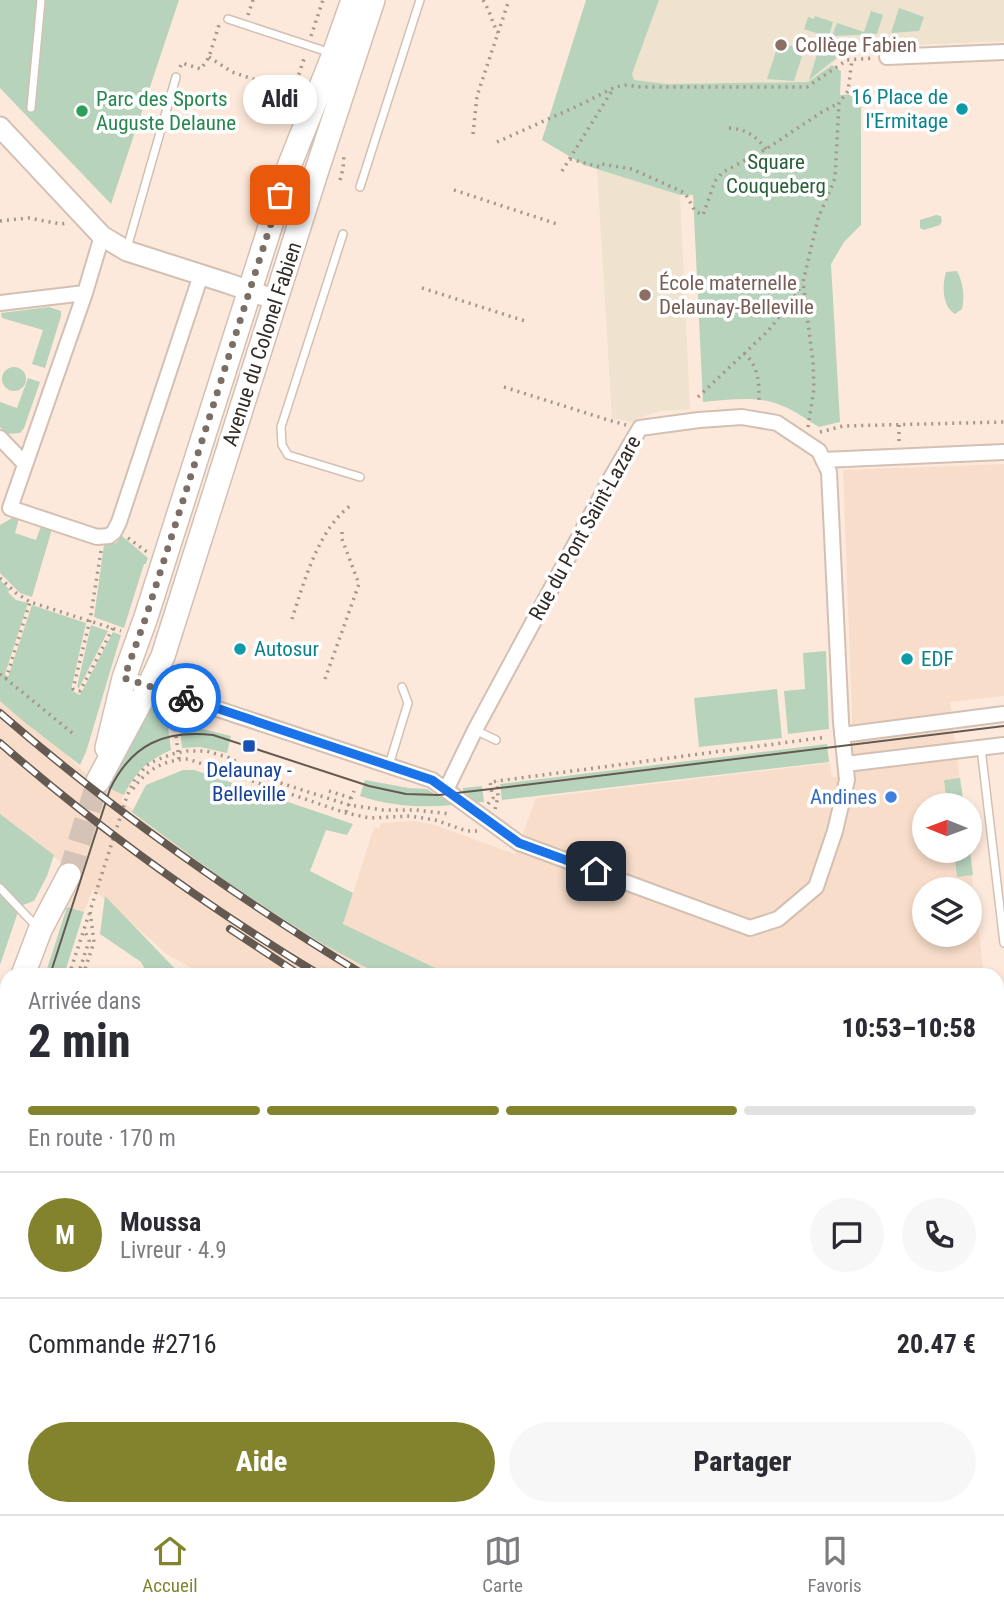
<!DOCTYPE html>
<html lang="fr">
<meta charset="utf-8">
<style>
body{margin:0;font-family:"Roboto Condensed",sans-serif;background:#f7f7f7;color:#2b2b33;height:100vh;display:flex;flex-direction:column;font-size:26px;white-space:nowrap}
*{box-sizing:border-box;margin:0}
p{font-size:23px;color:#7c7c81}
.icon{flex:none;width:38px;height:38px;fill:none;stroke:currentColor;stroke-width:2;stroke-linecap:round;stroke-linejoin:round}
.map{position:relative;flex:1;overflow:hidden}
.drawer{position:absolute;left:0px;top:968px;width:1004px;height:548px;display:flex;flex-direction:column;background:#fff;border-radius:21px 21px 0 0;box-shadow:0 4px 10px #0003}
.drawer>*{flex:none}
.needle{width:46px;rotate:271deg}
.tools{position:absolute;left:912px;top:793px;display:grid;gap:14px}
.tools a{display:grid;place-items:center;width:70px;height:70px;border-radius:50%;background:#fff;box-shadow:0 4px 10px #0003;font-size:35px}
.pin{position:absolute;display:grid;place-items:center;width:60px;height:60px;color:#fff;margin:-30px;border-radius:14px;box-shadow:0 4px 10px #0006}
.courier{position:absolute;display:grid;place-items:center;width:70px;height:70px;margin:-35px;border:5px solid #1a73e8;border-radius:50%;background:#fff;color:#222;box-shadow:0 2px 9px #0007}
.bubble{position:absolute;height:49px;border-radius:24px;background:#fff;box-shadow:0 4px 10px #0003;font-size:23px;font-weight:800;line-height:49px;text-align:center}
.summary em{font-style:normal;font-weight:800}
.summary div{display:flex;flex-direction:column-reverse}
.summary{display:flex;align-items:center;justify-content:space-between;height:119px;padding:0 28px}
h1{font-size:46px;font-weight:800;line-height:52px}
.bar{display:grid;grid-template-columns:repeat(4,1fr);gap:10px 7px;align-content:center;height:84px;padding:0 28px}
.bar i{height:9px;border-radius:5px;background:#e1e1e2}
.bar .current{background:#82832c}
.bar p{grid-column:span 4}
.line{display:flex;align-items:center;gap:18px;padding:0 28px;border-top:2px solid #e1e1e2}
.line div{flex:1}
.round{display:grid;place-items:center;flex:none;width:74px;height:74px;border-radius:37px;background:#f7f7f7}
.cta{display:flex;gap:14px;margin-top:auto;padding:14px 28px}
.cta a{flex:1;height:80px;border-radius:42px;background:#82832c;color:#fff;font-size:28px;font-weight:800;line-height:80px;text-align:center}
.cta a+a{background:#f7f7f7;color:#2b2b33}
.tabs{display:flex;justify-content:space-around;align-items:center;height:98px;border-top:2px solid #e1e1e2;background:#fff;font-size:19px;color:#7c7c81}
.tabs a{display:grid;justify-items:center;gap:4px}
.tabs .current{color:#82832c}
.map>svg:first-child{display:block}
.built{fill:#f8deca;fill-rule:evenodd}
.education{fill:#efe2ce}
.green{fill:#b7d3bc}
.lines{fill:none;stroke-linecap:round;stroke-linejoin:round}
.primary-tunnel{stroke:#d5c3b7;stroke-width:23;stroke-dasharray:23 11;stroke-linecap:butt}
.lane-casing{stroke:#d3c0b3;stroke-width:10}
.street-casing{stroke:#d3c0b3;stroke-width:18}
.secondary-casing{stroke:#d3c0b3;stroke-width:23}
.primary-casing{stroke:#d3c0b3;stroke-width:26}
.path{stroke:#a4968b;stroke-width:3.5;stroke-dasharray:2 5;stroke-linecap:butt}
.lane{stroke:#fff;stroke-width:7}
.street{stroke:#fff;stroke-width:14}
.secondary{stroke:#fff;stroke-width:19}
.primary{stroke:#fff;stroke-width:23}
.tram{stroke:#645a52;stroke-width:2}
.rail-casing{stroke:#645a52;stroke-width:8}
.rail{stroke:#fff;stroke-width:5;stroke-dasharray:16;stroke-linecap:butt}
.done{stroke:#7a6e65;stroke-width:7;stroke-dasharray:0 12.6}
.route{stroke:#1a73e8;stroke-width:9}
.education-dot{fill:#8d6e63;stroke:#fff;stroke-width:2.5}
.culture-dot{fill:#0f9aa8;stroke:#fff;stroke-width:2.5}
.leisure-dot{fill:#2e9e5b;stroke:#fff;stroke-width:2.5}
.transit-dot{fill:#1a4fb4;stroke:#fff;stroke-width:2.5}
.shop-dot{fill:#3f7fe0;stroke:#fff;stroke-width:2.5}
.labels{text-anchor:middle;stroke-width:7;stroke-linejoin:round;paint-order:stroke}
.education-label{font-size:21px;fill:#785e54;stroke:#fff;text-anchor:start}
.culture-label{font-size:21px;fill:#0d838f;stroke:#fff;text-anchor:start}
.leisure-label{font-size:21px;fill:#27864d;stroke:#fff;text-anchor:start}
.park-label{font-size:21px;fill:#285f38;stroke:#fff}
.street-label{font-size:21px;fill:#332c26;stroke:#fff}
.transit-label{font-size:21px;fill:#164399;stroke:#fff}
.shop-label{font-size:21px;fill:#366cbe;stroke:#fff;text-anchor:end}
</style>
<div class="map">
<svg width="1004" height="1514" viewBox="0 0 1004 1514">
<rect width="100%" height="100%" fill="#fde9db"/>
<path class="built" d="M1004 464V696L950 702 963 805H924V850L969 851 984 975H450L343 924 374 827 379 828 381 823 416 821 432 824 515 854 536 798 830 763 832 777 854 775 843 470ZM924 889H970V934H924Z
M0 691 97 784 124 795 121 801 249 889 388 975H205L169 956 93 889 84 912 67 907 77 875 0 815Z
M998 1083 1004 1136V1203L998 1201Z
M998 1237 1004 1239V1313L998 1312Z"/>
<path class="education" d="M659 0H1004V41L853 48 808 82 667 84 634 80 632 74Z
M597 169 680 195 690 409 661 411 644 416 632 422 612 418Z"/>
<path class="green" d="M0 0H179L111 204 0 88Z
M586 0H659L632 74 634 80 667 84 808 82 832 65 841 71 840 95 861 94V225L844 242 831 264 840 422 819 427C807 420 794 410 780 405 757 395 728 400 703 402L693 195H680L584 165 542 140Z
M899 8 924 17 919 31 891 33Z
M871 11 883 15 877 34 832 36 837 23 864 32Z
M815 16 833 22 829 36H825L804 29 808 17 814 19Z
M779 42 804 50 794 81 767 79Z
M854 44 809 80 820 45 832 49 834 45Z
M936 215 941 216 942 221 940 225 924 230 920 228V220Z
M957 271C963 282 965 297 962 309L955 314C942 307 942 285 946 272Z
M49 307 61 311V316L45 368 32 364 43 330 2 318 1 313Z
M2 379a12 12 0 1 1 24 0a12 12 0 1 1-24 0Z
M28 378 40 382 24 428 20 433 7 434 0 427V402L17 408Z
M12 518H19L15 533 36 540 41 526 52 529 32 597 20 593 0 573V525Z
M122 536 148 558 146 564H144L124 628 94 617 104 545 116 543Z
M0 580 10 590 8 592 16 600 28 603 5 674 8 677 32 605 86 623 71 690 80 695 113 632 121 635 86 752 80 765 23 721 0 701Z
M91 625 108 631 79 688 77 687Z
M826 651 829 729 788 734 784 691 805 689 803 653Z
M777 689 782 738 699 747 694 698Z
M161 704 176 706 168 727 171 750C147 761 136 771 124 795L106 787 147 711 155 706Z
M199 728 231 736 227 753 200 747 182 748 180 729Z
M827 744 829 762 502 800 500 784Z
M183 770H194L353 824 347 835 326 830 310 871 353 893 343 924 450 975H380L323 944 274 913 218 876 132 812 146 785Z
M960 778 964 805H947L944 780Z
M365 780 409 788 427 789 453 805C421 808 390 806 360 796Z
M482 786 484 802H477L463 791V788Z
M0 814 54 855 47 876 34 901 20 906 0 965Z
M970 850 973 875 957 877 954 851Z
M105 896 181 975H148L141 962 100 934Z
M67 907 84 912 64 975H45Z
M998 1201 1004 1203V1235L998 1233Z
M414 1509H461L465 1514H417L415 1512Z
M517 1509H610L617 1514H521Z
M656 1509H719L726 1514H662Z"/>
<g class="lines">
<path class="primary-tunnel" d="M69 875 98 781"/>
<g class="lane-casing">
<path id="lane" d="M228 19 331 53
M31 108 41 0
M360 187 420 0
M343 234 281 427 282 445 288 455 360 477
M127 248 176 77
M475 730 496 740
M981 748 1004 943
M389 765 408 703 402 687
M0 888 38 928
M284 1508V1514"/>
</g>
<g class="street-casing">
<path id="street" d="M887 57 1004 52
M0 303 85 293
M0 438 25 464
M823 460 1004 452
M10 508 97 537 109 536 114 532 119 522 201 275
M10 508 85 293 102 236
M124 678 432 780 519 843 750 928 778 919 816 887 835 831 847 780 841 722 829 472 819 451 777 423 742 417 699 420 640 428 612 476 475 730 446 790
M842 735 1004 714
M846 764 1004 745"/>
</g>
<g class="secondary-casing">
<path id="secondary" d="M0 127 102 236 127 251 227 283 276 300"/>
</g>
<g class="primary-casing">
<path id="primary" d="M107 748 124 678 146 617 290 164 334 54 353 0
M98 781 149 686 163 656 316 173 373 0
M23 975 40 930 69 875
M0 1023 7 1008
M0 1075 7 1054
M0 1083 7 1105
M0 1178 7 1159"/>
</g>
<path class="path" d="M483 0C490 11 492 22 498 33
M248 15 253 0
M311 36 323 0
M209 57 232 72 265 83 276 118 287 122
M180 67 182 63 201 69 209 57 219 25
M283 121 305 56
M729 128C746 129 756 136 766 149
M473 134 477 96 509 0
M497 142 584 103 615 87 627 85 641 87H807L847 60 875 58
M570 159 600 167 602 164 632 169 685 193 695 211 703 215 715 181 723 172 766 149 822 112 839 103
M562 171 613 89
M340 180 343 169 344 155
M454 190 557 224
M0 221 29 218 61 224 67 223
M422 288 525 321
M744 353C760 368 759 384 759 405
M504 387 605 419 626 425
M698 397 768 331 794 298 802 284
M899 425V444
M808 427 814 389 813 363 803 282 818 219 835 178 839 103 848 91 852 60
M820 432 843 426 1004 422
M128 538 147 552
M101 551 90 620 73 689 80 691 113 628
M0 578 16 593 30 602 121 631
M292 619C304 582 318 530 350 506
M0 674 76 736
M6 679 30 602
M325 679 359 584 342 539V530
M179 759 175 729 180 713
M133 789C147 769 164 760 188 759L346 813 370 818 410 816 435 820 467 831H477
M329 791 351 798
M488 804 493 798 490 782 827 737
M495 809 498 797 497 781
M346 812 354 791
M69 975 89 914
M78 975 89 941 85 931
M83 975 94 942 90 911 127 796 134 781 146 766 152 762 172 754 187 751H206L234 759 237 769 349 805 383 810H416L450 814
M0 1211 6 1196"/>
<use href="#lane" class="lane"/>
<use href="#street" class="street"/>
<use href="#secondary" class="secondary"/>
<use href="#primary" class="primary"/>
<path class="tram" d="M50 975 110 789C132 744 164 730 213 735L369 786 406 794 439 795 491 789 1004 726
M0 1111 7 1096
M0 1133 7 1118"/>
<g class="rail-casing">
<path id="rail" d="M0 713C113 811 236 897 364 975
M0 743C99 829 207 907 320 975
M230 929 300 975
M998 1261 1004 1263
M998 1275 1004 1277"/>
</g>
<use href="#rail" class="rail"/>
</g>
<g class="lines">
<path class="done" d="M186 698 124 678 146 617 280 195"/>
<path class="route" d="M186 698 432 780 519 843 596 871"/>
</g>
<g class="education-dot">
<circle cx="781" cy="45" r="7"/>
<circle cx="645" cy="295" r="7"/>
</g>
<g class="culture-dot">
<circle cx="962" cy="109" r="7"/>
<circle cx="240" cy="649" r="7"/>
<circle cx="907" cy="659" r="7"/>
</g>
<circle class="leisure-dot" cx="82" cy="111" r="7"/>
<rect class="transit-dot" x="242" y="739" width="14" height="14" rx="3.5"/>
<circle class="shop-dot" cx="891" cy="797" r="7"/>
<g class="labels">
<g class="education-label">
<text x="795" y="52">Collège Fabien</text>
<text x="659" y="290">École maternelle<tspan x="659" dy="24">Delaunay-Belleville</tspan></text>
</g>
<g class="culture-label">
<text x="948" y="104" text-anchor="end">16 Place de<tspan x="948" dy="24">l'Ermitage</tspan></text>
<text x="254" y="656">Autosur</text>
<text x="921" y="666">EDF</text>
</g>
<g class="leisure-label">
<text x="96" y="106">Parc des Sports<tspan x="96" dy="24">Auguste Delaune</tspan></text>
</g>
<g class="park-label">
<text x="776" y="169">Square<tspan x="776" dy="24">Couqueberg</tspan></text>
</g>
<g class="street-label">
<text transform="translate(262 344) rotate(-72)" y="7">Avenue du Colonel Fabien</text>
<text transform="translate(585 528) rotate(-61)" y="7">Rue du Pont Saint-Lazare</text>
</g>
<g class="transit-label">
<text x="249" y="777">Delaunay -<tspan x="249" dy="24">Belleville</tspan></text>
</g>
<g class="shop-label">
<text x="877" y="804">Andines</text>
</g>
</g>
</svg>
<div class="tools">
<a><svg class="needle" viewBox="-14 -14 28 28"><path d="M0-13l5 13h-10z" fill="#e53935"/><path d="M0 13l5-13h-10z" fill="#7c7c81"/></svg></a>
<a><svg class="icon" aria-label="layers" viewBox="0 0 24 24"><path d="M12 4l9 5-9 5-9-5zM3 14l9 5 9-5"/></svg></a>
</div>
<div class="pin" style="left:280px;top:195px;background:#ea580c"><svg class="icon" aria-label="bag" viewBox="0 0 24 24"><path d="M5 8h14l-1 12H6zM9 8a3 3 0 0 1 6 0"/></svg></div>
<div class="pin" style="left:596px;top:871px;background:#1f2937"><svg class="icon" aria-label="home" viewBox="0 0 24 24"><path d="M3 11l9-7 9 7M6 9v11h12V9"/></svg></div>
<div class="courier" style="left:186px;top:698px"><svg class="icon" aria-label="bike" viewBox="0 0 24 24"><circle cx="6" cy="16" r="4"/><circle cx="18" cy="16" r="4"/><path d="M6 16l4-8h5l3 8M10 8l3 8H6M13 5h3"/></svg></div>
<div class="bubble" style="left:243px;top:75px;width:74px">Aldi</div>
<section class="drawer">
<div class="summary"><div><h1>2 min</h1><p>Arrivée dans</p></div><em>10:53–10:58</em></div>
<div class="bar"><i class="current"></i><i class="current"></i><i class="current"></i><i></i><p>En route · 170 m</p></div>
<div class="line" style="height:126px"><b class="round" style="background:#82832c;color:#fff">M</b><div><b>Moussa</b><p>Livreur · 4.9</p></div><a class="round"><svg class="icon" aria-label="chat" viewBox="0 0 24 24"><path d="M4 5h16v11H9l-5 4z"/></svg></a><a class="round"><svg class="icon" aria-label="phone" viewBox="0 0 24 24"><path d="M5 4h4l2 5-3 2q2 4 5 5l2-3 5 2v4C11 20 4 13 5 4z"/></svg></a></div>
<div class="line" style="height:91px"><div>Commande #2716</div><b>20.47 €</b></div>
<div class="cta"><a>Aide</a><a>Partager</a></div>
</section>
</div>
<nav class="tabs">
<a class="current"><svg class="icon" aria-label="home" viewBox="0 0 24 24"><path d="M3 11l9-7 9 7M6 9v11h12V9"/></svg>Accueil</a>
<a><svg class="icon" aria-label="map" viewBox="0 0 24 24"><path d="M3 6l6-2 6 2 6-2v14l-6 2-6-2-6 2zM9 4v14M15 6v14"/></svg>Carte</a>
<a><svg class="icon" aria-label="saved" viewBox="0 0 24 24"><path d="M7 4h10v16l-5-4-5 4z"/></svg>Favoris</a>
</nav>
